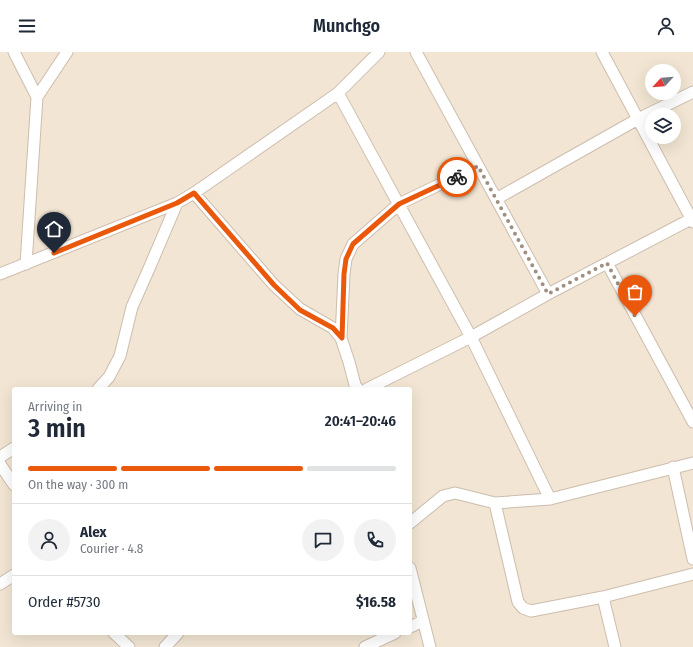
<!DOCTYPE html>
<meta charset="utf-8">
<style>
body{margin:0;font-family:"Fira Sans Condensed",sans-serif;background:#f2f2f3;color:#1f2937;height:100vh;display:flex;flex-direction:column;font-size:15px;white-space:nowrap}
*{box-sizing:border-box;margin:0}
p{font-size:13px;color:#747a83}
.icon{flex:none;width:22px;height:22px;fill:none;stroke:currentColor;stroke-width:2;stroke-linecap:round;stroke-linejoin:round}
.map{position:relative;flex:1;overflow:hidden}
.details{position:absolute;left:12px;top:335px;width:400px;height:248px;display:flex;flex-direction:column;background:#fff;border-radius:4px;box-shadow:0 4px 16px #0002}
.details>*{flex:none}
.needle{width:26px;rotate:244deg}
.buttons{position:absolute;left:645px;top:12px;display:grid;gap:8px}
.buttons a{display:grid;place-items:center;width:36px;height:36px;border-radius:50%;background:#fff;box-shadow:0 4px 16px #0002;font-size:20px}
.pin{position:absolute;display:grid;place-items:center;width:34px;height:34px;color:#fff;margin:-41px -17px;border-radius:50% 50% 50% 0;rotate:-45deg;box-shadow:0 0 4px #0007}
.pin .icon{rotate:45deg}
.courier{position:absolute;display:grid;place-items:center;width:40px;height:40px;margin:-20px;border:3px solid #ea580c;border-radius:50%;background:#fff;color:#222;box-shadow:0 1px 5px #0007}
.head em{font-style:normal;font-weight:600}
.head div{display:flex;flex-direction:column-reverse}
.head{display:flex;align-items:center;justify-content:space-between;height:68px;padding:0 16px}
h1{font-size:26px;font-weight:600;line-height:30px}
.bar{display:grid;grid-template-columns:repeat(4,1fr);gap:6px 4px;align-content:center;height:48px;padding:0 16px}
.bar i{height:5px;border-radius:3px;background:#e0e1e3}
.bar .selected{background:#ea580c}
.bar p{grid-column:span 4}
.line{display:flex;align-items:center;gap:10px;padding:0 16px;border-top:1px solid #e0e1e3}
.line div{flex:1}
.round{display:grid;place-items:center;flex:none;width:42px;height:42px;border-radius:21px;background:#f2f2f3}
header{display:flex;justify-content:space-between;align-items:center;height:52px;padding:0 16px;background:#fff;font-size:18px;font-weight:600}
.map>svg:first-child{display:block}
.residential{fill:#f2e5d3;fill-rule:evenodd}
.lines{fill:none;stroke-linecap:round;stroke-linejoin:round}
.street-casing{stroke:#cdbdae;stroke-width:13}
.street{stroke:#fff;stroke-width:11}
.done{stroke:#a19081;stroke-width:4;stroke-dasharray:0 7.2}
.route{stroke:#ea580c;stroke-width:5}
</style>
<header><svg class="icon" aria-label="menu" viewBox="0 0 24 24"><path d="M4 6h16M4 12h16M4 18h16"/></svg>Munchgo<svg class="icon" aria-label="person" viewBox="0 0 24 24"><circle cx="12" cy="8" r="4"/><path d="M4 21q1-7 8-7t8 7"/></svg></header>
<div class="map">
<svg width="693" height="595" viewBox="0 0 693 595">
<rect width="100%" height="100%" fill="#fbf3e4"/>
<path class="residential" d="M0 0H693V595H0ZM652 19H674V41H652ZM652 63H674V85H652ZM14 337H410V581H14Z"/>
<g class="lines">
<g class="street-casing">
<path id="street" d="M14 0 37 45
M416 0 548 242
M602 0 693 170
M338 41 471 285 550 447
M194 141 274 233 300 257 333 276 341 286 349 310 355 333 358 337
M496 147 638 67 693 40
M607 211 693 370
M26 212 37 45 67 0
M0 222 177 151 194 141 338 41 379 0
M341 286 344 222 346 207 353 192 399 152 478 114
M98 337 109 325 120 304 132 255 151 212 177 151
M367 337 471 285 548 242 693 166
M0 405 14 396
M0 412 14 433
M673 415 693 507
M495 451 518 550 523 556 531 559 603 545 693 522
M410 471 443 444 455 441 495 451 550 447 693 411
M410 516 430 595
M0 532 14 523
M603 545 615 595
M410 575 423 569
M114 581 129 595
M165 595 178 581
M365 595 395 581"/>
</g>
<use href="#street" class="street"/>
</g>
<g class="lines">
<path class="done" d="M457 125 478 114 548 242 607 211 635 264"/>
<path class="route" d="M54 201 177 151 194 141 274 233 300 258 333 276 342 286 344 222 346 207 353 192 399 152 457 125"/>
</g>
</svg>
<div class="buttons">
<a><svg class="needle" viewBox="-14 -14 28 28"><path d="M0-13l5 13h-10z" fill="#e53935"/><path d="M0 13l5-13h-10z" fill="#747a83"/></svg></a>
<a><svg class="icon" aria-label="layers" viewBox="0 0 24 24"><path d="M12 4l9 5-9 5-9-5zM3 14l9 5 9-5"/></svg></a>
</div>
<div class="pin" style="left:635px;top:264px;background:#ea580c"><svg class="icon" aria-label="bag" viewBox="0 0 24 24"><path d="M5 8h14l-1 12H6zM9 8a3 3 0 0 1 6 0"/></svg></div>
<div class="pin" style="left:54px;top:201px;background:#1f2937"><svg class="icon" aria-label="home" viewBox="0 0 24 24"><path d="M3 11l9-7 9 7M6 9v11h12V9"/></svg></div>
<div class="courier" style="left:457px;top:125px"><svg class="icon" aria-label="bike" viewBox="0 0 24 24"><circle cx="6" cy="16" r="4"/><circle cx="18" cy="16" r="4"/><path d="M6 16l4-8h5l3 8M10 8l3 8H6M13 5h3"/></svg></div>
<section class="details">
<div class="head"><div><h1>3 min</h1><p>Arriving in</p></div><em>20:41–20:46</em></div>
<div class="bar"><i class="selected"></i><i class="selected"></i><i class="selected"></i><i></i><p>On the way · 300 m</p></div>
<div class="line" style="height:72px"><a class="round"><svg class="icon" aria-label="person" viewBox="0 0 24 24"><circle cx="12" cy="8" r="4"/><path d="M4 21q1-7 8-7t8 7"/></svg></a><div><b>Alex</b><p>Courier · 4.8</p></div><a class="round"><svg class="icon" aria-label="chat" viewBox="0 0 24 24"><path d="M4 5h16v11H9l-5 4z"/></svg></a><a class="round"><svg class="icon" aria-label="phone" viewBox="0 0 24 24"><path d="M5 4h4l2 5-3 2q2 4 5 5l2-3 5 2v4C11 20 4 13 5 4z"/></svg></a></div>
<div class="line" style="height:52px"><div>Order #5730</div><b>$16.58</b></div>
</section>
</div>
